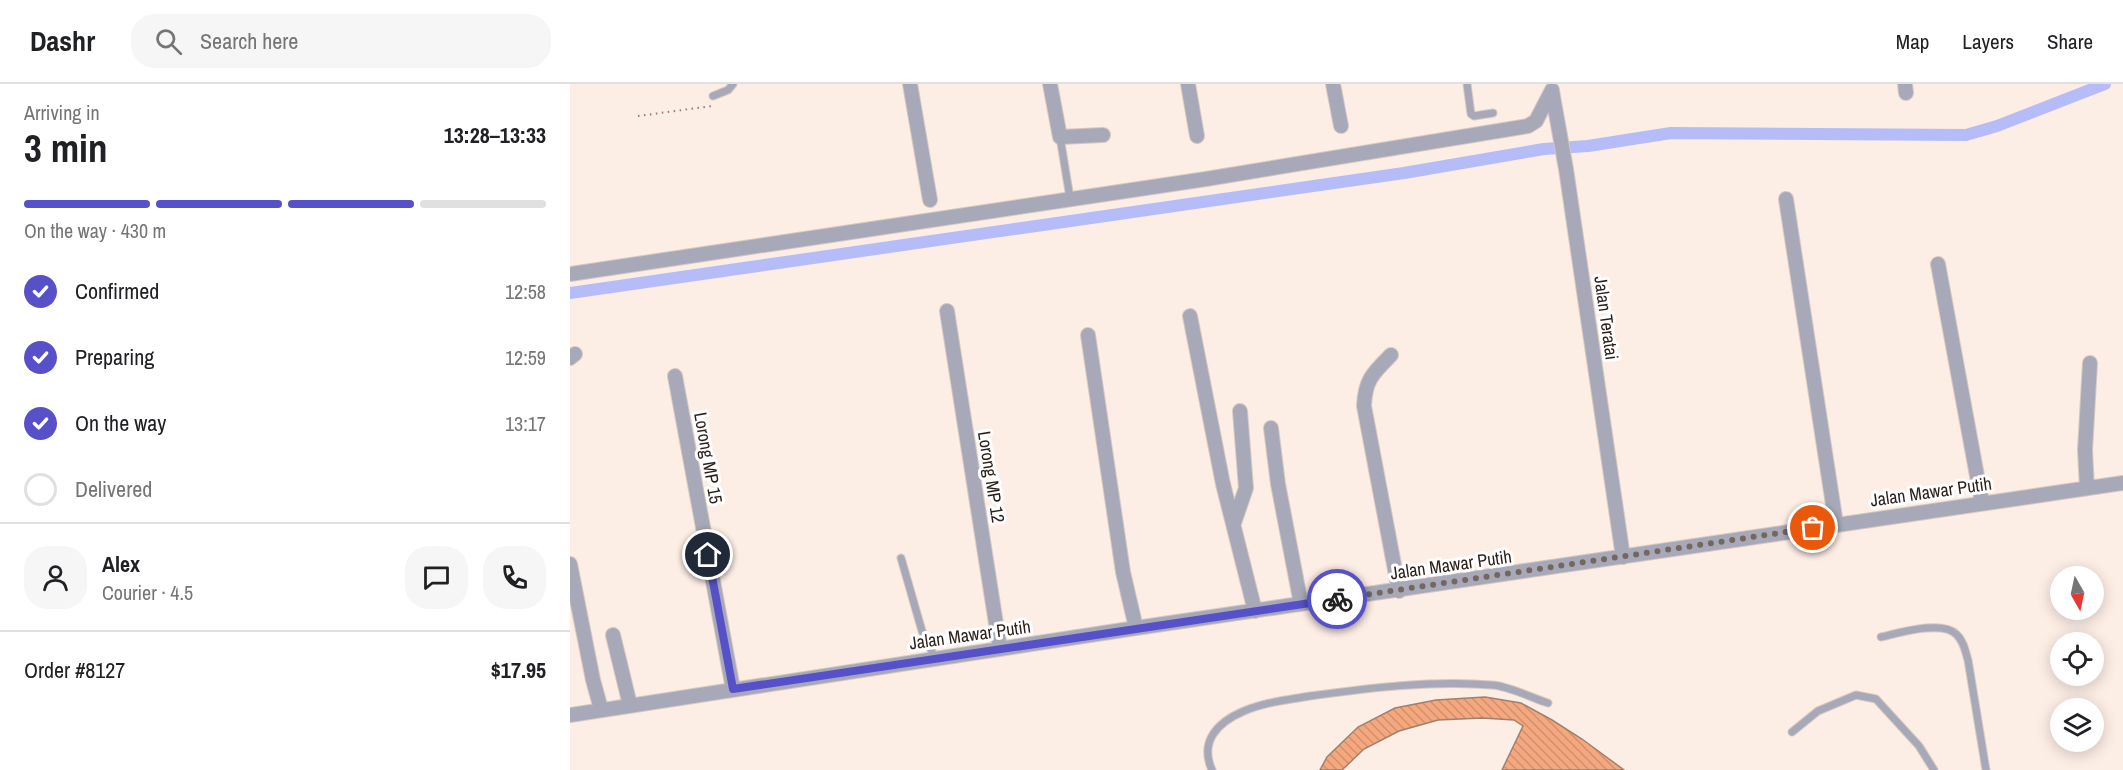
<!DOCTYPE html>
<meta charset="utf-8">
<style>
body{margin:0;font-family:"Archivo Narrow",sans-serif;background:#f6f6f6;color:#202124;height:100vh;display:flex;flex-direction:column;font-size:22px;white-space:nowrap}
*{box-sizing:border-box;margin:0}
p{font-size:20px;color:#757577}
.icon{flex:none;width:33px;height:33px;fill:none;stroke:currentColor;stroke-width:2;stroke-linecap:round;stroke-linejoin:round}
.map{position:relative;flex:1;overflow:hidden}
.sheet{display:flex;flex-direction:column;background:#fff;width:570px}
.sheet>*{flex:none}
.needle{width:39px;rotate:171deg}
.controls{position:absolute;left:1480px;top:482px;display:grid;gap:12px}
.controls a{display:grid;place-items:center;width:54px;height:54px;border-radius:50%;background:#fff;box-shadow:0 3px 15px #0003;font-size:30px}
.pin{position:absolute;display:grid;place-items:center;width:51px;height:51px;color:#fff;margin:-26px;border:3px solid #fff;border-radius:50%;box-shadow:0 2px 6px #0007}
.courier{position:absolute;display:grid;place-items:center;width:60px;height:60px;margin:-30px;border:4px solid #5751c9;border-radius:50%;background:#fff;color:#222;box-shadow:0 2px 8px #0007}
.headline em{font-style:normal;font-weight:800}
.headline div{display:flex;flex-direction:column-reverse}
.headline{display:flex;align-items:center;justify-content:space-between;height:102px;padding:0 24px}
h1{font-size:39px;font-weight:800;line-height:45px}
.bar{display:grid;grid-template-columns:repeat(4,1fr);gap:9px 6px;align-content:center;height:72px;padding:0 24px}
.bar i{height:8px;border-radius:4px;background:#e0e0e0}
.bar .selected{background:#5751c9}
.bar p{grid-column:span 4}
.line{display:flex;align-items:center;gap:15px;padding:0 24px;border-top:2px solid #e0e0e0}
.line div{flex:1}
.round{display:grid;place-items:center;flex:none;width:63px;height:63px;border-radius:24px;background:#f6f6f6}
ol{padding:0 24px;list-style:none}
li{display:flex;align-items:center;gap:18px;height:66px}
li p{margin-inline-start:auto}
li .icon{padding:6px;border-radius:50%;background:#5751c9;color:#fff;stroke-width:4}
li:last-child{color:#757577}
li i{width:33px;height:33px;border:3px solid #e0e0e0;border-radius:50%}
header{display:flex;align-items:center;gap:36px;box-sizing:border-box;height:84px;padding:0 30px;background:#fff;border-bottom:2px solid #e0e0e0}
header strong{font-size:28px}
nav{display:flex;gap:33px;margin-inline-start:auto;font-size:21px}
.search{width:420px;height:54px;background:#f6f6f6;display:flex;align-items:center;gap:15px;box-sizing:border-box;padding:0 21px;border-radius:24px;color:#757577;font-size:22px}
main{display:flex;flex:1;min-height:0}
.map>svg:first-child{display:block}
.lines{fill:none;stroke-linecap:round;stroke-linejoin:round}
.canal{stroke:#b6bcf8;stroke-width:12}
.building{fill:url(#building-back-hatch);stroke:#a0806f;stroke-width:1.5}
.service-casing{stroke:#d7c8c0;stroke-width:9}
.minor-casing{stroke:#d7c8c0;stroke-width:16}
.path{stroke:#8c7e77;stroke-width:2;stroke-dasharray:1.5 4.5;stroke-linecap:butt}
.service{stroke:#a7a9b8;stroke-width:7}
.minor{stroke:#a7a9b8;stroke-width:14}
.done{stroke:#756760;stroke-width:6;stroke-dasharray:0 10.8}
.route{stroke:#5751c9;stroke-width:8}
.labels{text-anchor:middle;stroke-width:6;stroke-linejoin:round;paint-order:stroke}
.street-label{font-size:18px;fill:#2c1f19;stroke:#fff}
</style>
<header>
<strong>Dashr</strong>
<div class="search"><svg class="icon" aria-label="search" viewBox="0 0 24 24"><circle cx="10" cy="10" r="6"/><path d="M15 15l6 6"/></svg>Search here</div>
<nav><a>Map</a><a>Layers</a><a>Share</a></nav>
</header>
<main>
<section class="sheet">
<div class="headline"><div><h1>3 min</h1><p>Arriving in</p></div><em>13:28–13:33</em></div>
<div class="bar"><i class="selected"></i><i class="selected"></i><i class="selected"></i><i></i><p>On the way · 430 m</p></div>
<ol>
<li><svg class="icon" aria-label="check" viewBox="0 0 24 24"><path d="M5 12l5 5 9-10"/></svg>Confirmed<p>12:58</p></li>
<li><svg class="icon" aria-label="check" viewBox="0 0 24 24"><path d="M5 12l5 5 9-10"/></svg>Preparing<p>12:59</p></li>
<li><svg class="icon" aria-label="check" viewBox="0 0 24 24"><path d="M5 12l5 5 9-10"/></svg>On the way<p>13:17</p></li>
<li><i></i>Delivered</li>
</ol>
<div class="line" style="height:108px"><a class="round"><svg class="icon" aria-label="person" viewBox="0 0 24 24"><circle cx="12" cy="8" r="4"/><path d="M4 21q1-7 8-7t8 7"/></svg></a><div><b>Alex</b><p>Courier · 4.5</p></div><a class="round"><svg class="icon" aria-label="chat" viewBox="0 0 24 24"><path d="M4 5h16v11H9l-5 4z"/></svg></a><a class="round"><svg class="icon" aria-label="phone" viewBox="0 0 24 24"><path d="M5 4h4l2 5-3 2q2 4 5 5l2-3 5 2v4C11 20 4 13 5 4z"/></svg></a></div>
<div class="line" style="height:78px"><div>Order #8127</div><b>$17.95</b></div>
</section>
<div class="map">
<svg width="1553" height="686" viewBox="0 0 1553 686">
<defs>
<pattern id="building-back-hatch" width="6" height="6" patternUnits="userSpaceOnUse" patternTransform="scale(1.5)"><rect width="6" height="6" fill="#f5a87e"/><path d="M-1 5l2 2M0 0l6 6M5-1l2 2" fill="none" stroke="#d2906c"/></pattern>
</defs>
<rect width="100%" height="100%" fill="#fcede5"/>
<g class="lines">
<path class="canal" d="M0 209 834 89 974 65 1018 62 1101 49 1396 51 1427 42 1535 0"/>
</g>
<path class="building" d="M915 613 951 619 982 636 1012 655 1054 686H932L953 642 944 636 912 634 868 636 829 647 794 665 772 686H750L757 673 788 643 825 624 866 616Z"/>
<g class="lines">
<g class="service-casing">
<path id="service" d="M897 0 901 30 904 32 923 29
M143 12 158 6 163 0
M490 53 500 114
M331 474 352 547 365 574
M1311 553C1329 549 1372 536 1386 550 1394 557 1395 567 1398 576L1416 686
M1222 648 1248 627 1286 611 1306 615 1349 662 1364 686
M642 686C629 657 648 638 674 627 695 618 718 616 740 612 800 604 862 596 922 601 939 602 962 614 978 619"/>
</g>
<g class="minor-casing">
<path id="minor" d="M340 0 360 116
M480 0 490 53 533 51
M618 0 627 52
M763 0 771 42
M1335 0 1336 9
M982 7 996 85 1053 473
M1216 115 1266 440
M1368 180 1412 419
M0 190 636 95 958 42 966 37 982 6
M377 227 430 565
M620 232 653 400 685 527
M518 251 553 488 566 544
M821 271C803 289 795 296 794 322L829 507
M0 274 5 270
M105 292 163 605
M701 344 708 400 731 520
M1517 404 1515 366 1520 279
M664 439 676 404 670 327
M0 480 23 596 31 625
M43 551 60 621
M0 631 566 544 1553 399"/>
</g>
<path class="path" d="M68 32 142 22"/>
<use href="#service" class="service"/>
<use href="#minor" class="minor"/>
</g>
<g class="lines">
<path class="done" d="M767 515 1243 444"/>
<path class="route" d="M138 471 163 605 767 515"/>
</g>
<g class="labels">
<g class="street-label">
<text transform="translate(1036 234) rotate(82)" y="6">Jalan Teratai</text>
<text transform="translate(138 374) rotate(80)" y="6">Lorong MP 15</text>
<text transform="translate(421 393) rotate(81)" y="6">Lorong MP 12</text>
<text transform="translate(1361 408) rotate(-8)" y="6">Jalan Mawar Putih</text>
<text transform="translate(881 481) rotate(-8)" y="6">Jalan Mawar Putih</text>
<text transform="translate(400 551) rotate(-8)" y="6">Jalan Mawar Putih</text>
</g>
</g>
</svg>
<div class="controls">
<a><svg class="needle" viewBox="-14 -14 28 28"><path d="M0-13l5 13h-10z" fill="#e53935"/><path d="M0 13l5-13h-10z" fill="#757577"/></svg></a>
<a><svg class="icon" aria-label="locate" viewBox="0 0 24 24"><circle cx="12" cy="12" r="6"/><path d="M12 2v4M12 18v4M2 12h4M18 12h4"/></svg></a>
<a><svg class="icon" aria-label="layers" viewBox="0 0 24 24"><path d="M12 4l9 5-9 5-9-5zM3 14l9 5 9-5"/></svg></a>
</div>
<div class="pin" style="left:1243px;top:444px;background:#ea580c"><svg class="icon" aria-label="bag" viewBox="0 0 24 24"><path d="M5 8h14l-1 12H6zM9 8a3 3 0 0 1 6 0"/></svg></div>
<div class="pin" style="left:138px;top:471px;background:#1f2937"><svg class="icon" aria-label="home" viewBox="0 0 24 24"><path d="M3 11l9-7 9 7M6 9v11h12V9"/></svg></div>
<div class="courier" style="left:767px;top:515px"><svg class="icon" aria-label="bike" viewBox="0 0 24 24"><circle cx="6" cy="16" r="4"/><circle cx="18" cy="16" r="4"/><path d="M6 16l4-8h5l3 8M10 8l3 8H6M13 5h3"/></svg></div>
</div>
</main>
